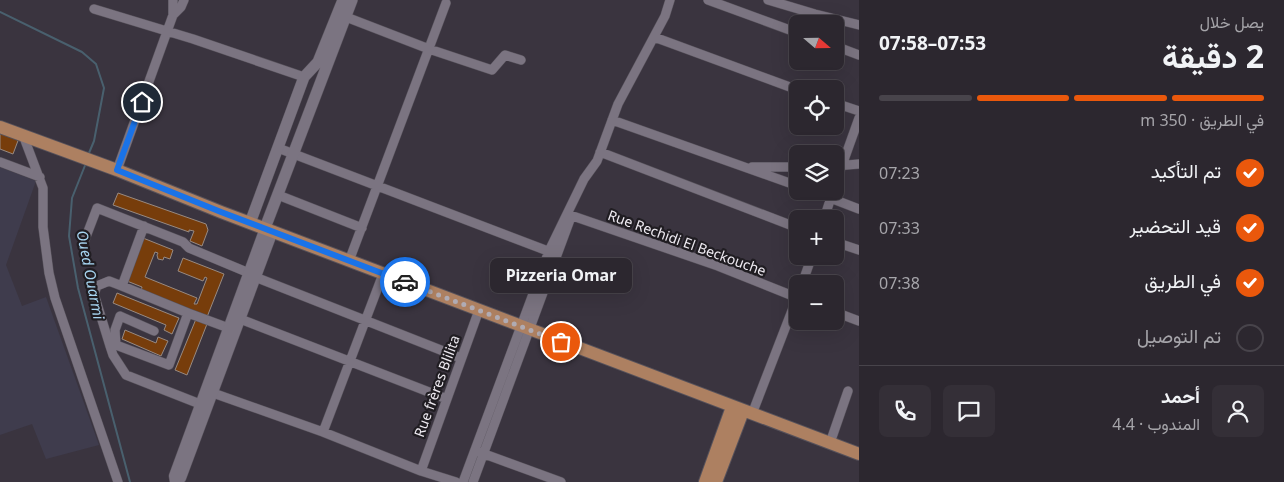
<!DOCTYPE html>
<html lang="ar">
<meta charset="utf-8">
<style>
body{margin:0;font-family:"Noto Sans",Vazirmatn,sans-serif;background:#342f37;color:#f1f3f6;direction:rtl;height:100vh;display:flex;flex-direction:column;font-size:19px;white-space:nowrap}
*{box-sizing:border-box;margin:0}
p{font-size:16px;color:#a6a5aa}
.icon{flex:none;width:28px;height:28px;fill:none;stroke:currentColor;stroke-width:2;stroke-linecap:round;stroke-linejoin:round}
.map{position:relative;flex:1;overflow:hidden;direction:ltr}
.details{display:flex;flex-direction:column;background:#2c272f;width:425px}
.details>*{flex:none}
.needle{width:32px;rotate:110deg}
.controls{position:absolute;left:789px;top:15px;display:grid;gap:10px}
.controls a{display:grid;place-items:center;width:55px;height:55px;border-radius:8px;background:#2c272f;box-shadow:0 5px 20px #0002,0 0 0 1px #48444b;font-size:25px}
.pin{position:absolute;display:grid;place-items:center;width:42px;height:42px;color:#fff;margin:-21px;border:2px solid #fff;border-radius:50%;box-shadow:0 1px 5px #0007}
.courier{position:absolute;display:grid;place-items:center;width:50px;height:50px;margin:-25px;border:4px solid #1a73e8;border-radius:50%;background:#fff;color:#222;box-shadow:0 1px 6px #0007}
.bubble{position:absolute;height:35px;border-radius:8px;background:#2c272f;box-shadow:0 5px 20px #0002,0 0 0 1px #48444b;font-size:16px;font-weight:700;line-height:35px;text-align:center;direction:rtl}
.head em{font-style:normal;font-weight:700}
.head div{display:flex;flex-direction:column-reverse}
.head{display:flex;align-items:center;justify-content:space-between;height:85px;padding:0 20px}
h1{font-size:32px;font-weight:700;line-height:38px}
.bar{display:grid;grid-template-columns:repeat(4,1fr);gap:8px 5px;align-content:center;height:60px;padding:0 20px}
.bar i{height:6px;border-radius:4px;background:#48444b}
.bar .selected{background:#ea580c}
.bar p{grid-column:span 4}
.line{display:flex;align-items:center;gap:12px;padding:0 20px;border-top:1px solid #48444b}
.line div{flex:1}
.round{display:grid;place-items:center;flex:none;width:52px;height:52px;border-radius:8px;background:#342f37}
ol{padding:0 20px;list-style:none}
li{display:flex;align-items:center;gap:15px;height:55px}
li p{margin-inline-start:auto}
li .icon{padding:5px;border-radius:50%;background:#ea580c;color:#fff;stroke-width:4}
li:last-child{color:#a6a5aa}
li i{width:28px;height:28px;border:2px solid #48444b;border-radius:50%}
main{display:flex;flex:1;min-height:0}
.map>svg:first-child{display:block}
.education{fill:#3f3c4d}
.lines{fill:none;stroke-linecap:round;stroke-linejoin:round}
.stream{stroke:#49606e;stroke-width:2}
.building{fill:#773d0b;stroke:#988a81}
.minor-casing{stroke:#57525b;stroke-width:10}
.tertiary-casing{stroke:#57525b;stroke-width:11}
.secondary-casing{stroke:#57525b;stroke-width:12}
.primary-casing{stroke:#57525b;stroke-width:14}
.minor{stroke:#7b7481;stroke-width:9}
.tertiary{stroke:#7b7481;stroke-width:10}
.secondary{stroke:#7b7481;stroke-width:11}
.primary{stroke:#ad8061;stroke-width:12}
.done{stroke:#b0abb3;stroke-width:5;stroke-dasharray:0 9}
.route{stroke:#1a73e8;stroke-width:6}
.labels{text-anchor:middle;stroke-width:4.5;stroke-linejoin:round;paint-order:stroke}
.street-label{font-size:14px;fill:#efebf2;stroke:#201d22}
.water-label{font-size:15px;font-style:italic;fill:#a7d5f1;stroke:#201d22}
</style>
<main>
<section class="details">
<div class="head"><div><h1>2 دقيقة</h1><p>يصل خلال</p></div><em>07:53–07:58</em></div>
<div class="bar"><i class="selected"></i><i class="selected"></i><i class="selected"></i><i></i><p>في الطريق · 350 m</p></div>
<ol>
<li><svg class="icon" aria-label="check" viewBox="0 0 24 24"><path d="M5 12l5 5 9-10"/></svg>تم التأكيد<p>07:23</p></li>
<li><svg class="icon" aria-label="check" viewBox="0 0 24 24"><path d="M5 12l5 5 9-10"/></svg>قيد التحضير<p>07:33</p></li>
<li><svg class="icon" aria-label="check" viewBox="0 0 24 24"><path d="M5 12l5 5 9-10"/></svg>في الطريق<p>07:38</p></li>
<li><i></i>تم التوصيل</li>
</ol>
<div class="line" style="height:90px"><a class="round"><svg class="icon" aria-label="person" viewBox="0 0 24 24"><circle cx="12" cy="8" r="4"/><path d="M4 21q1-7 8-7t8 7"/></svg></a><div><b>أحمد</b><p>المندوب · 4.4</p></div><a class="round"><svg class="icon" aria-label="chat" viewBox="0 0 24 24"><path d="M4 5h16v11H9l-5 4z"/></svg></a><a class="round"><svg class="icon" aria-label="phone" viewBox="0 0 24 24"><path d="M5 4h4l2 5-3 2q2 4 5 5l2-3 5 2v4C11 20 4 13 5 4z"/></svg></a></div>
</section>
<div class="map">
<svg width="859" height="482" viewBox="0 0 859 482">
<rect width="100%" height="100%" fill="#3a343f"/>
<path class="education" d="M0 167 36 181 6 265 22 306 46 297 99 445 46 459 32 424 0 435Z"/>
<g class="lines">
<path class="stream" d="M0 12 82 52 96 64 104 88 94 141 89 153
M86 163 72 198 69 236 78 288 130 482"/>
</g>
<path class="building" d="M0 131 19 138 13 154 0 149Z
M118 193 206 224 208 230 202 246 190 241 194 231 189 230V232L113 205Z
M143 238 173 250 170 259 164 257 163 260 158 259 157 255 158 253 155 252 145 277 197 298 194 304H197L207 278 205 277 203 281 178 271 183 258 224 274 207 317 141 291 142 287 127 281Z
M117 293 179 318 172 334 164 330 166 325 113 303Z
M196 319 207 324 187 375 175 370Z
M125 330 156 343 158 337 168 341 161 356 122 339Z"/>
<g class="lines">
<g class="minor-casing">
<path id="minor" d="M708 0 798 33
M768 0 815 14 859 25
M94 9 193 39 304 77
M173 15V0
M346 17 429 49 492 70 505 55 521 60
M654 37 798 90
M835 46 859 55
M835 103 859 111
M612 120 798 186
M23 135 43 188V227L49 273 55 298 118 482
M278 148 553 253
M600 152 798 228
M0 162 40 177
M835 166 859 164
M752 167H798
M117 170 173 15 181 7 184 0
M835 185 859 118
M812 191 859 209
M278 195 362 228
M567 214 718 266 798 298
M824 219 833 191
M144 226 122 286 188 313
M84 242 97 208 183 242 189 248 249 273 255 277 461 358
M835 242 859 250
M349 261 446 3
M802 284 812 256
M835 312 859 321
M235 317 447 399
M116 345 115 330 120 316 154 331
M110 346 94 294 97 286 109 281 122 286
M213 393 323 432 421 471 456 482
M205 406 126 375 113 355 110 346 116 345 169 365 188 313 234 330
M752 414 798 295
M323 432 383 274
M830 443 848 391
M479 452 561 482
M421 471 479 310
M463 482 549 251 584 179 597 161 618 104 665 16 670 0
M473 482 571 217"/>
</g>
<g class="tertiary-casing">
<path id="tertiary" d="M175 482 181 478 273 231
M175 482 174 476 265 228"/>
</g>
<g class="secondary-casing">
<path id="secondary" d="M250 223 304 77 318 62 343 0
M265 228 352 0"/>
</g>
<g class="primary-casing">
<path id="primary" d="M0 127 117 170 221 212 859 454
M705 482 732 407
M716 482 743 411"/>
</g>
<use href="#minor" class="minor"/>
<use href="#tertiary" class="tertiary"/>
<use href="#secondary" class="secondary"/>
<use href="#primary" class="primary"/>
</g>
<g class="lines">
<path class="done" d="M405 282 561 342"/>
<path class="route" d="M142 102 117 170 221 212 405 282"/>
</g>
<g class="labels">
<g class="street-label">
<text transform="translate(687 243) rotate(20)" y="5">Rue Rechidi El Beckouche</text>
<text transform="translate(437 386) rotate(-70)" y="5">Rue frères Blilita</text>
</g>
<g class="water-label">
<text transform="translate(90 275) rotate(79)" y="5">Oued Ouarmi</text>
</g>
</g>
</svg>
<div class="controls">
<a><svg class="needle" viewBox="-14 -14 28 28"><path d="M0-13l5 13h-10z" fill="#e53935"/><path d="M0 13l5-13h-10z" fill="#a6a5aa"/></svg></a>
<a><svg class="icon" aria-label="locate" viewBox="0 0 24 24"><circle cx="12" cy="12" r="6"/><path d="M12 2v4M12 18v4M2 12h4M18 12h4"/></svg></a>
<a><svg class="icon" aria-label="layers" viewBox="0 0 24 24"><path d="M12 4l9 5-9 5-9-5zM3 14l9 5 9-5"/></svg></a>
<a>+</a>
<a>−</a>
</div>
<div class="pin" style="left:561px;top:342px;background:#ea580c"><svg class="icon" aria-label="bag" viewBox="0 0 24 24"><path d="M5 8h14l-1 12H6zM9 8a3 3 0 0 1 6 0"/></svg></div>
<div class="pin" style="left:142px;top:102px;background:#1f2937"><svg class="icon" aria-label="home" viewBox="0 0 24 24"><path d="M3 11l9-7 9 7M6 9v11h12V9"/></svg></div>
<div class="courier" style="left:405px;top:282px"><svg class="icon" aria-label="car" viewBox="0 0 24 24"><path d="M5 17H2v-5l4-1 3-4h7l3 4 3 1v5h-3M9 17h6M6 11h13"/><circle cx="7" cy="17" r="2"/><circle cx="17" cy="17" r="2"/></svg></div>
<div class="bubble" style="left:490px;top:258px;width:142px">Pizzeria Omar</div>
</div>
</main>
